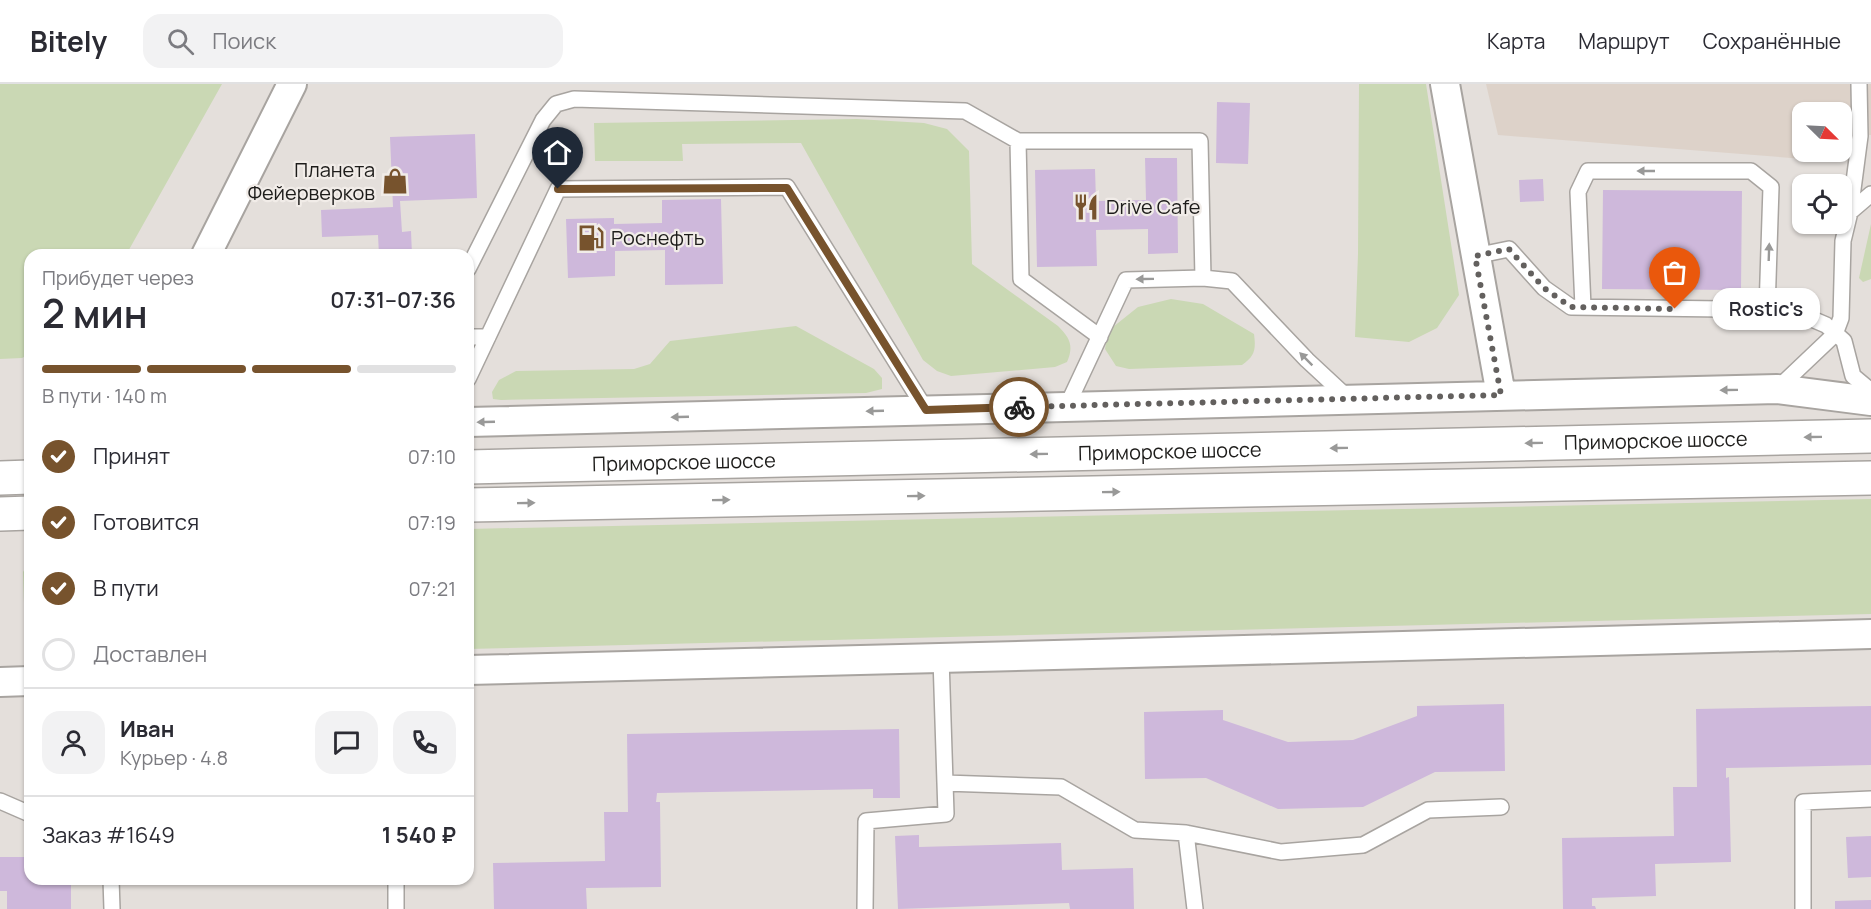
<!DOCTYPE html>
<html lang="ru">
<meta charset="utf-8">
<style>
body{margin:0;font-family:Manrope,sans-serif;background:#f2f2f3;color:#2b2b33;height:100vh;display:flex;flex-direction:column;font-size:22px;white-space:nowrap}
*{box-sizing:border-box;margin:0}
p{font-size:20px;color:#7c7c81}
.icon{flex:none;width:33px;height:33px;fill:none;stroke:currentColor;stroke-width:2;stroke-linecap:round;stroke-linejoin:round}
.map{position:relative;flex:1;overflow:hidden}
.sheet{position:absolute;left:24px;top:165px;width:450px;height:636px;display:flex;flex-direction:column;background:#fff;border-radius:18px;box-shadow:0 2px 4px #0004}
.sheet>*{flex:none}
.needle{width:39px;rotate:114deg}
.tools{position:absolute;left:1792px;top:18px;display:grid;gap:12px}
.tools a{display:grid;place-items:center;width:60px;height:60px;border-radius:12px;background:#fff;box-shadow:0 2px 4px #0004;font-size:30px}
.pin{position:absolute;display:grid;place-items:center;width:51px;height:51px;color:#fff;margin:-62px -26px;border-radius:50% 50% 50% 0;rotate:-45deg;box-shadow:0 0 6px #0007}
.pin .icon{rotate:45deg}
.courier{position:absolute;display:grid;place-items:center;width:60px;height:60px;margin:-30px;border:4px solid #77532d;border-radius:50%;background:#fff;color:#222;box-shadow:0 2px 8px #0007}
.bubble{position:absolute;height:42px;border-radius:18px;background:#fff;box-shadow:0 2px 4px #0004;font-size:20px;font-weight:600;line-height:42px;text-align:center}
.overview em{font-style:normal;font-weight:600}
.overview div{display:flex;flex-direction:column-reverse}
.overview{display:flex;align-items:center;justify-content:space-between;height:102px;padding:0 18px}
h1{font-size:39px;font-weight:600;line-height:45px}
.bar{display:grid;grid-template-columns:repeat(4,1fr);gap:9px 6px;align-content:center;height:72px;padding:0 18px}
.bar i{height:8px;border-radius:4px;background:#e1e1e2}
.bar .selected{background:#77532d}
.bar p{grid-column:span 4}
.line{display:flex;align-items:center;gap:15px;padding:0 18px;border-top:2px solid #e1e1e2}
.line div{flex:1}
.round{display:grid;place-items:center;flex:none;width:63px;height:63px;border-radius:18px;background:#f2f2f3}
ol{padding:0 18px;list-style:none}
li{display:flex;align-items:center;gap:18px;height:66px}
li p{margin-inline-start:auto}
li .icon{padding:6px;border-radius:50%;background:#77532d;color:#fff;stroke-width:4}
li:last-child{color:#7c7c81}
li i{width:33px;height:33px;border:3px solid #e1e1e2;border-radius:50%}
header{display:flex;align-items:center;gap:36px;box-sizing:border-box;height:84px;padding:0 30px;background:#fff;border-bottom:2px solid #e1e1e2}
header strong{font-size:28px}
nav{display:flex;gap:33px;margin-inline-start:auto;font-size:21px}
.search{width:420px;height:54px;background:#f2f2f3;display:flex;align-items:center;gap:15px;box-sizing:border-box;padding:0 21px;border-radius:18px;color:#7c7c81;font-size:22px}
.map>svg:first-child{display:block}
.built{fill:#ddd2c9}
.green{fill:#cad8b4}
.building{fill:#ceb8db}
.lines{fill:none;stroke-linecap:round;stroke-linejoin:round}
.lane-casing{stroke:#a8a4a0;stroke-width:18}
.street-casing{stroke:#a8a4a0;stroke-width:32}
.highway-casing{stroke:#a8a4a0;stroke-width:36}
.lane{stroke:#fff;stroke-width:15}
.street{stroke:#fff;stroke-width:28}
.highway{stroke:#fff;stroke-width:33}
.oneway{fill:#999998}
.done{stroke:#63605e;stroke-width:6;stroke-dasharray:0 10.8}
.route{stroke:#77532d;stroke-width:8}
.labels{text-anchor:middle;stroke-width:4.5;stroke-linejoin:round;paint-order:stroke}
.poi-label{font-size:20px;fill:#1d1c1a;stroke:#f1ece8;text-anchor:start}
.street-label{font-size:20px;fill:#1d1c1a;stroke:#f1ece8}
</style>
<header>
<strong>Bitely</strong>
<div class="search"><svg class="icon" aria-label="search" viewBox="0 0 24 24"><circle cx="10" cy="10" r="6"/><path d="M15 15l6 6"/></svg>Поиск</div>
<nav><a>Карта</a><a>Маршрут</a><a>Сохранённые</a></nav>
</header>
<div class="map">
<svg width="1871" height="825" viewBox="0 0 1871 825">
<rect width="100%" height="100%" fill="#e4dfdb"/>
<path class="built" d="M1486 0H1871V51H1842V28H1803V68H1840V71L1830 77 1498 51Z"/>
<path class="green" d="M0 0H222L126 171H30V270L22 274 0 275Z
M1359 0H1426L1459 211 1437 244 1409 258 1355 253 1358 170Z
M857 35 924 39 947 45 969 67 972 180 1058 242C1070 254 1074 262 1067 278L1055 283 951 292 937 287 923 276 801 59 682 60 683 77H595L594 39Z
M1871 140V195L1863 198 1859 194Z
M1171 215 1203 220 1254 250C1256 266 1255 272 1242 281L1129 285 1116 282 1105 265 1108 247 1138 223Z
M796 242 874 285 882 294V305L866 309 501 316 493 315 492 308 499 296 516 287 634 285 650 280 670 257Z
M1871 415V530L468 565V445Z
M30 476V554L25 550 23 488Z"/>
<path class="building" d="M1217 18 1250 19 1248 80 1216 79Z
M475 50 477 114 400 117 402 148 411 147 412 171H379L378 151 322 153 321 126 393 123 390 53Z
M1145 74H1177L1178 169 1148 170V145L1096 146 1097 182 1037 183 1035 86 1095 85 1096 117 1146 116Z
M1543 95 1544 117 1520 118 1519 96Z
M1603 106 1742 107 1741 206 1602 205Z
M721 115 723 200 665 201V166L615 167V192L568 194 566 135 614 134V140L662 139V116Z
M1504 620 1505 687 1435 688 1363 723 1278 725 1206 694 1145 695 1144 628 1223 626V636L1288 658 1353 656 1417 632V622Z
M1871 622V681L1726 684V694L1729 693 1731 778 1655 780 1656 812 1592 814V822H1595L1596 825H1563L1562 754 1674 752 1673 703H1697L1696 625Z
M899 645 900 714H873V705L657 709 656 718H660L661 803 586 804 587 825H494L493 779 605 777 604 728H628L627 650Z
M919 751V763L1061 759 1062 786 1133 784 1134 825H1070L1069 819 898 825 895 752Z
M1871 752V793L1848 794 1846 753Z
M0 773H30V795H71V825H7V807H0Z
M1871 816V825H1835V817Z"/>
<g class="lines">
<g class="lane-casing">
<path id="lane" d="M1018 57 1021 195 1100 253
M1850 128 1871 110
M1475 172 1509 165 1544 204 1571 223 1791 226 1826 241 1844 257 1853 292 1871 307
M468 185 543 36 556 20 574 15 965 27 1018 57H1200L1203 194
M1583 223 1578 108 1588 87H1751L1771 103 1767 226
M468 253H488
M468 295 558 105 787 103 926 326
M1777 305 1835 250 1841 234 1843 157 1850 128 1860 52 1859 0
M1067 322 1126 196 1203 194 1232 197 1307 276 1349 315
M941 574 945 699 1061 703 1135 746 1186 749 1195 825
M0 717 30 730
M1186 749 1281 768 1363 761 1428 726 1501 723
M111 795 112 825
M396 795V825
M865 825 866 737 946 730 945 699
M1803 825V718L1871 715"/>
</g>
<g class="street-casing">
<path id="street" d="M1445 0 1501 311
M206 171 292 0
M468 338 1777 305 1871 317
M468 586 1871 550
M0 598 30 597"/>
</g>
<g class="highway-casing">
<g id="highway">
<path id="s1" d="M468 383 1871 352"/>
<path d="M0 394 30 393"/>
<path d="M468 421 1871 394"/>
<path d="M0 430 30 429"/>
</g>
</g>
<use href="#lane" class="lane"/>
<use href="#street" class="street"/>
<use href="#highway" class="highway"/>
</g>
<defs><path id="oneway-solid" d="M-6-.8H1V-3.2L6.5 0L1 3.2V.8H-6Z" transform="scale(1.5)"/></defs>
<g class="oneway">
<use href="#oneway-solid" transform="translate(1646 87) rotate(-180)"/>
<use href="#oneway-solid" transform="translate(1769 168) rotate(-88)"/>
<use href="#oneway-solid" transform="translate(1145 195) rotate(179)"/>
<use href="#oneway-solid" transform="translate(1306 275) rotate(-135)"/>
<use href="#oneway-solid" transform="translate(1729 306) rotate(179)"/>
<use href="#oneway-solid" transform="translate(875 327) rotate(178)"/>
<use href="#oneway-solid" transform="translate(680 333) rotate(178)"/>
<use href="#oneway-solid" transform="translate(486 338) rotate(178)"/>
<use href="#oneway-solid" transform="translate(1813 353) rotate(179)"/>
<use href="#oneway-solid" transform="translate(1534 359) rotate(179)"/>
<use href="#oneway-solid" transform="translate(1339 364) rotate(179)"/>
<use href="#oneway-solid" transform="translate(1039 370) rotate(179)"/>
<use href="#oneway-solid" transform="translate(1111 408) rotate(-1)"/>
<use href="#oneway-solid" transform="translate(916 412) rotate(-1)"/>
<use href="#oneway-solid" transform="translate(721 416) rotate(-1)"/>
<use href="#oneway-solid" transform="translate(526 419) rotate(-1)"/>
</g>
<g class="lines">
<path class="done" d="M1019 323 1501 311 1475 172 1509 165 1544 204 1571 223 1675 225"/>
<path class="route" d="M558 105 787 104 926 326 1019 323"/>
</g>
<defs>
<g id="shop-bare" transform="scale(2.07)"><path d="M-5-2.5h2.3a2.7 3.5 0 0 1 5.4 0H5L5.5 6h-11ZM-1.5-2.5h3a1.5 2.3 0 0 0-3 0Z" fill="#77532d" stroke="#f1ece8" stroke-width="2.5" paint-order="stroke"/></g>
<g id="restaurant-bare" transform="scale(2.07)"><path d="M-5-6h1v4h1v-4h1v4h1v-4h1v5L-1.5 .5V6h-2V.5L-5-1ZM5-6V6H3V1.5H1.5Q1.5-4 5-6Z" fill="#77532d" stroke="#f1ece8" stroke-width="2.5" paint-order="stroke"/></g>
<g id="fuel-bare" transform="scale(2.07)"><path d="M-5.5-6h7V0h2V4h1.3V-2.5L3-4.5l.8-.8L6-3V5H2.5V1h-1V6h-7ZM-4.2-4.7v3.2H.2V-4.7Z" fill="#77532d" stroke="#f1ece8" stroke-width="2.5" paint-order="stroke"/></g>
</defs>
<g fill-rule="evenodd">
<use href="#shop-bare" x="395" y="97"/>
<use href="#restaurant-bare" x="1086" y="123"/>
<use href="#fuel-bare" x="591" y="154"/>
</g>
<g class="labels">
<g class="poi-label">
<text x="375" y="93" text-anchor="end">Планета<tspan x="375" dy="23">Фейерверков</tspan></text>
<text x="1106" y="130">Drive Cafe</text>
<text x="611" y="161">Роснефть</text>
</g>
<g class="street-label">
<text dy="7" stroke="none"><textPath href="#s1" startOffset="1188">Приморское шоссе</textPath></text>
<text dy="7" stroke="none"><textPath href="#s1" startOffset="702">Приморское шоссе</textPath></text>
<text dy="7" stroke="none"><textPath href="#s1" startOffset="216">Приморское шоссе</textPath></text>
</g>
</g>
</svg>
<div class="tools">
<a><svg class="needle" viewBox="-14 -14 28 28"><path d="M0-13l5 13h-10z" fill="#e53935"/><path d="M0 13l5-13h-10z" fill="#7c7c81"/></svg></a>
<a><svg class="icon" aria-label="locate" viewBox="0 0 24 24"><circle cx="12" cy="12" r="6"/><path d="M12 2v4M12 18v4M2 12h4M18 12h4"/></svg></a>
</div>
<div class="pin" style="left:1675px;top:225px;background:#ea580c"><svg class="icon" aria-label="bag" viewBox="0 0 24 24"><path d="M5 8h14l-1 12H6zM9 8a3 3 0 0 1 6 0"/></svg></div>
<div class="pin" style="left:558px;top:105px;background:#1f2937"><svg class="icon" aria-label="home" viewBox="0 0 24 24"><path d="M3 11l9-7 9 7M6 9v11h12V9"/></svg></div>
<div class="courier" style="left:1019px;top:323px"><svg class="icon" aria-label="bike" viewBox="0 0 24 24"><circle cx="6" cy="16" r="4"/><circle cx="18" cy="16" r="4"/><path d="M6 16l4-8h5l3 8M10 8l3 8H6M13 5h3"/></svg></div>
<div class="bubble" style="left:1712px;top:204px;width:108px">Rostic's</div>
<section class="sheet">
<div class="overview"><div><h1>2 мин</h1><p>Прибудет через</p></div><em>07:31–07:36</em></div>
<div class="bar"><i class="selected"></i><i class="selected"></i><i class="selected"></i><i></i><p>В пути · 140 m</p></div>
<ol>
<li><svg class="icon" aria-label="check" viewBox="0 0 24 24"><path d="M5 12l5 5 9-10"/></svg>Принят<p>07:10</p></li>
<li><svg class="icon" aria-label="check" viewBox="0 0 24 24"><path d="M5 12l5 5 9-10"/></svg>Готовится<p>07:19</p></li>
<li><svg class="icon" aria-label="check" viewBox="0 0 24 24"><path d="M5 12l5 5 9-10"/></svg>В пути<p>07:21</p></li>
<li><i></i>Доставлен</li>
</ol>
<div class="line" style="height:108px"><a class="round"><svg class="icon" aria-label="person" viewBox="0 0 24 24"><circle cx="12" cy="8" r="4"/><path d="M4 21q1-7 8-7t8 7"/></svg></a><div><b>Иван</b><p>Курьер · 4.8</p></div><a class="round"><svg class="icon" aria-label="chat" viewBox="0 0 24 24"><path d="M4 5h16v11H9l-5 4z"/></svg></a><a class="round"><svg class="icon" aria-label="phone" viewBox="0 0 24 24"><path d="M5 4h4l2 5-3 2q2 4 5 5l2-3 5 2v4C11 20 4 13 5 4z"/></svg></a></div>
<div class="line" style="height:78px"><div>Заказ #1649</div><b>1 540 ₽</b></div>
</section>
</div>
